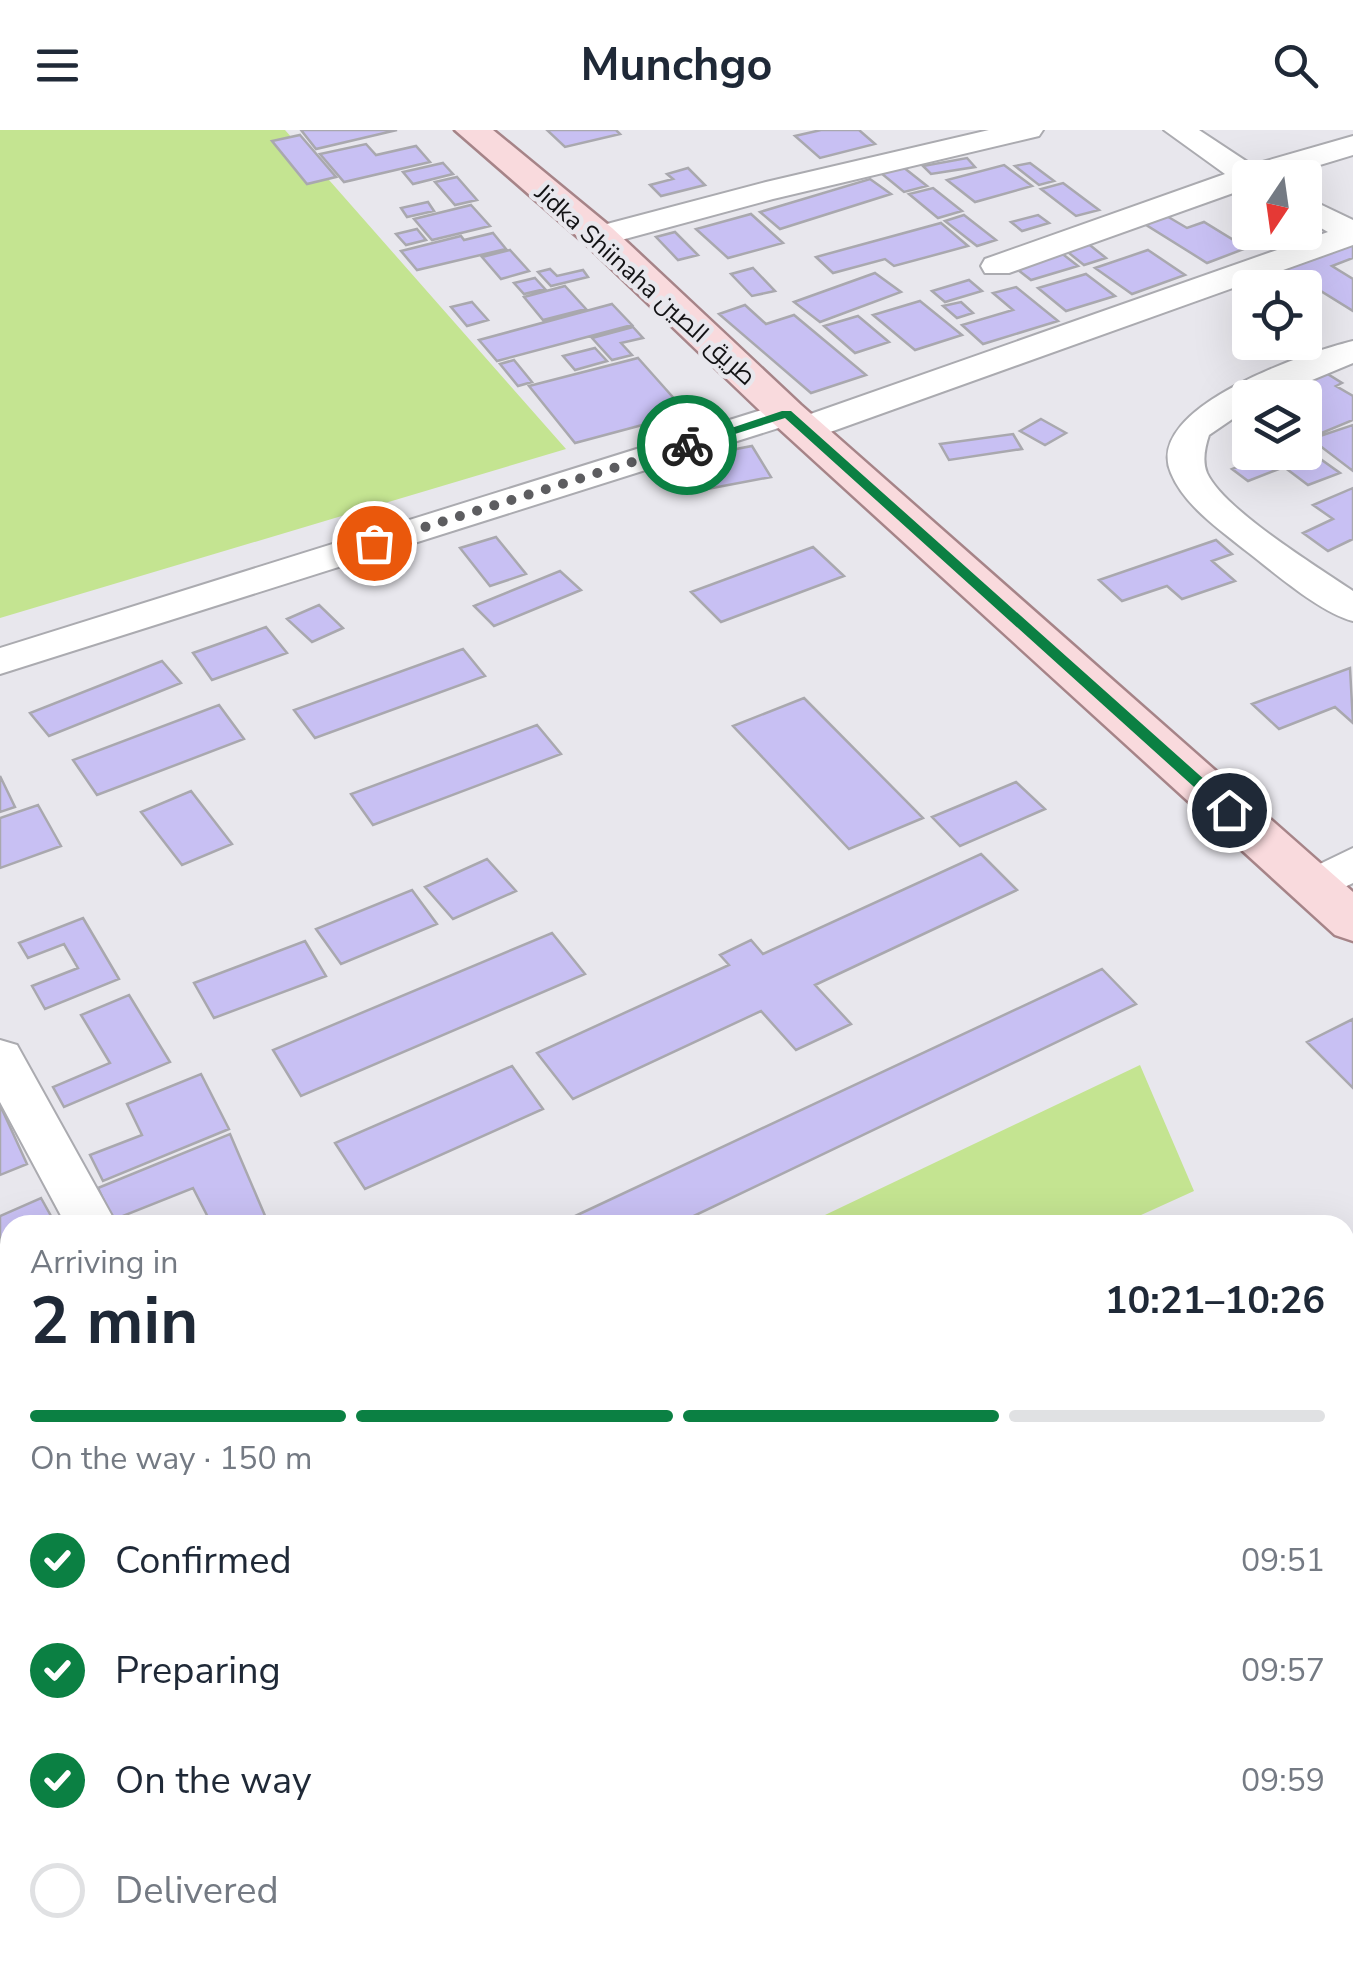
<!DOCTYPE html>
<meta charset="utf-8">
<style>
body{margin:0;font-family:"Nunito Sans",Cairo,sans-serif;background:#f2f2f3;color:#1f2937;height:100vh;display:flex;flex-direction:column;font-size:38px;white-space:nowrap}
*{box-sizing:border-box;margin:0}
p{font-size:32px;color:#747a83}
.icon{flex:none;width:55px;height:55px;fill:none;stroke:currentColor;stroke-width:2;stroke-linecap:round;stroke-linejoin:round}
.map{position:relative;flex:1;overflow:hidden}
.side{position:absolute;left:0px;top:1085px;width:1355px;height:752px;display:flex;flex-direction:column;background:#fff;border-radius:30px 30px 0 0;box-shadow:0 10px 40px #0002}
.side>*{flex:none}
.needle{width:65px;rotate:193deg}
.controls{position:absolute;left:1232px;top:30px;display:grid;gap:20px}
.controls a{display:grid;place-items:center;width:90px;height:90px;border-radius:10px;background:#fff;box-shadow:0 10px 40px #0002;font-size:50px}
.pin{position:absolute;display:grid;place-items:center;width:85px;height:85px;color:#fff;margin:-42px;border:5px solid #fff;border-radius:50%;box-shadow:0 2px 10px #0007}
.courier{position:absolute;display:grid;place-items:center;width:100px;height:100px;margin:-50px;border:8px solid #0b8043;border-radius:50%;background:#fff;color:#222;box-shadow:0 2px 12px #0007}
.headline em{font-style:normal;font-weight:700}
.headline div{display:flex;flex-direction:column-reverse}
.headline{display:flex;align-items:center;justify-content:space-between;height:170px;padding:0 30px}
h1{font-size:65px;font-weight:700;line-height:75px}
.bar{display:grid;grid-template-columns:repeat(4,1fr);gap:15px 10px;align-content:center;height:120px;padding:0 30px}
.bar i{height:12px;border-radius:8px;background:#e0e1e3}
.bar .active{background:#0b8043}
.bar p{grid-column:span 4}
ol{padding:0 30px;list-style:none}
li{display:flex;align-items:center;gap:30px;height:110px}
li p{margin-inline-start:auto}
li .icon{padding:10px;border-radius:50%;background:#0b8043;color:#fff;stroke-width:4}
li:last-child{color:#747a83}
li i{width:55px;height:55px;border:5px solid #e0e1e3;border-radius:50%}
header{display:flex;justify-content:space-between;align-items:center;height:130px;padding:0 30px;background:#fff;font-size:45px;font-weight:700}
.map>svg:first-child{display:block}
.green{fill:#c4e491}
.building{fill:#c8c0f3;stroke:#a9a8ae;stroke-width:2.5}
.lines{fill:none;stroke-linecap:round;stroke-linejoin:round}
.street-casing{stroke:#ababb0;stroke-width:4}
.primary-casing{stroke:#a68488;stroke-width:5}
.street{fill:#fff;fill-rule:evenodd}
.primary{fill:#f9dadd;fill-rule:evenodd}
.route{fill:#0b8043}
.done{stroke:#5d5d60;stroke-width:10;stroke-dasharray:0 18}
.labels{text-anchor:middle;stroke-width:9;stroke-linejoin:round;paint-order:stroke}
.far-street-label{font-size:25px;fill:#121214;stroke:#e8e7ed}
</style>
<header><svg class="icon" aria-label="menu" viewBox="0 0 24 24"><path d="M4 6h16M4 12h16M4 18h16"/></svg>Munchgo<svg class="icon" aria-label="search" viewBox="0 0 24 24"><circle cx="10" cy="10" r="6"/><path d="M15 15l6 6"/></svg></header>
<div class="map">
<svg width="1353" height="1837" viewBox="0 0 1353 1837">
<rect width="100%" height="100%" fill="#e8e7ed"/>
<path class="green" d="M0 0H285L566 319 0 488Z
M1140 935 1194 1061 1119 1095H804Z
M1353 1341V1582L1345 1573V1345Z
M1353 1691V1837H1252L1245 1828H1345V1696Z"/>
<path class="building" d="M301 0H397L316 19Z
M547 0H616L620 4 565 17Z
M821 0H859L875 14 820 28 795 6Z
M300 5 336 47 307 54 272 11Z
M366 14 376 25 416 16 430 32 344 52 320 24Z
M967 28 975 37 931 44 923 36Z
M443 33 453 44 413 54 403 42Z
M1030 33 1054 51 1039 55 1015 36Z
M1004 35 1032 56 975 72 947 50Z
M903 37 927 56 904 62 881 43Z
M688 38 705 55 661 66 650 55 673 49 667 44Z
M457 47 477 70 455 75 435 52Z
M870 49 891 64 780 99 760 82Z
M1063 53 1099 80 1076 86 1041 59Z
M933 58 962 81 938 88 909 64Z
M428 72 434 81 407 87 401 78Z
M471 75 490 96 432 110 414 89Z
M751 84 783 113 728 128 696 99Z
M964 85 996 110 977 116 945 91Z
M1038 85 1049 93 1022 101 1011 92Z
M1165 85 1187 98 1204 92 1232 109 1243 105 1257 114 1207 133 1143 93Z
M941 93 968 116 894 136 885 129 833 143 816 127Z
M417 99 426 110 406 115 396 104Z
M675 102 698 125 678 130 656 107Z
M493 103 506 119 417 140 401 121 461 106 464 110Z
M1353 111V128L1332 136 1353 149V181L1279 135Z
M1086 112 1106 128 1084 135 1064 119Z
M510 120 529 141 501 149 482 127Z
M1148 120 1185 145 1132 164 1095 138Z
M1060 122 1078 136 1031 150 1013 136Z
M753 138 775 161 752 166 731 144Z
M550 139 557 146 583 140 588 147 551 156 538 142Z
M875 143 901 162 820 192 794 172Z
M1086 144 1115 166 1066 181 1038 158Z
M535 148 545 159 524 164 514 153Z
M969 150 982 161 945 172 932 161Z
M565 156 586 179 543 190 524 167Z
M1016 157 1058 191 983 214 962 195 1013 180 993 163Z
M920 171 962 205 915 220 873 185Z
M472 172 488 190 467 196 451 177Z
M961 172 973 183 957 188 943 176Z
M612 174 632 195 497 231 479 210Z
M745 175 766 194 794 185 866 245 811 263 719 184Z
M858 186 889 212 855 223 824 196Z
M633 197 643 208 621 213 632 225 612 230 592 208Z
M595 218 607 231 575 240 563 226Z
M638 228 687 283 575 313 529 256Z
M514 230 532 252 518 256 500 234Z
M1318 238 1342 253 1336 256 1353 266V290L1312 307 1305 302V268H1279L1304 257 1292 249Z
M1041 289 1066 303 1045 315 1020 301Z
M1353 295V341L1311 309Z
M1013 304 1022 319 949 330 940 314Z
M752 316 771 347 691 362 674 331Z
M1305 318 1340 343 1308 355 1284 337 1248 351 1232 339 1273 322H1305Z
M1353 358V409L1328 421 1303 403 1333 389 1313 375Z
M496 407 526 444 490 456 460 418Z
M1216 410 1232 424 1212 431 1235 451 1182 469 1167 456 1122 471 1099 450Z
M813 417 844 446 721 492 691 462Z
M560 441 581 460 494 496 474 476Z
M319 475 343 498 312 512 287 489Z
M266 497 287 523 212 550 193 523Z
M463 519 485 546 315 608 294 580Z
M162 531 181 553 49 606 30 583Z
M1350 538 1353 593 1335 577 1279 599 1252 574Z
M804 568 923 688 849 719 733 596Z
M219 575 244 609 97 665 73 630Z
M537 595 561 624 373 695 351 664Z
M0 646 15 677 0 682Z
M1016 652 1045 679 960 716 932 687Z
M191 661 232 714 182 735 141 682Z
M38 675 61 716 0 738V688Z
M981 724 1017 760 815 855 851 894 796 920 761 881 573 969 537 923 729 835 720 825 751 810 763 824Z
M487 729 516 761 453 789 425 757Z
M412 760 437 794 341 834 316 799Z
M83 788 119 849 45 879 32 856 78 838 64 814 28 828 19 813Z
M552 803 585 844 301 966 273 920Z
M305 811 326 846 214 888 194 853Z
M1102 839 1136 874 675 1095H556Z
M129 865 170 932 64 977 53 957 110 933 81 885Z
M1353 889V958L1307 912Z
M512 936 543 979 365 1059 335 1013Z
M201 944 229 999 103 1051 90 1025 142 1005 127 974Z
M0 975 27 1034 0 1045Z
M230 1004 269 1095H212L193 1058 113 1090 98 1058Z
M41 1068 56 1095H10V1151L0 1155V1086Z
M1345 1146 1353 1156V1221L1345 1224Z
M10 1165V1240L0 1245V1169Z
M10 1765V1804L0 1809V1769Z
M497 1828H564L569 1837H502Z
M690 1828H752L758 1837H690L694 1834Z
M829 1828H999L1005 1837H835Z"/>
<g class="lines">
<g class="street-casing">
<path id="street" d="M989 0H1043L1039 6 773 69 599 116 588 113 583 106 588 99 766 52Z
M1164 0H1199L1252 35 1353 6V25L1277 48H1250V57L1009 143H985L981 136 985 129 1225 44Z
M1305 67 1353 90V115L819 306 806 309 793 306 788 298 791 294 0 544V518L774 276 787 273 800 276 805 284 802 287 1328 102 1305 89Z
M1353 211V233L1269 268H1250V277L1209 305C1205 317 1202 331 1207 343 1224 380 1318 437 1353 461V491C1319 482 1274 442 1245 420 1219 399 1184 375 1171 343 1142 277 1308 222 1353 211Z
M1353 718V753L1313 772 1297 767 1291 756 1297 745Z
M0 910 17 915 117 1095H66L0 972Z
M1353 1286V1335L1345 1338V1289Z
M0 1468 10 1472V1551L0 1547Z
M10 1805V1828H65L62 1837H0V1810Z
M90 1828H155L159 1837H93Z
M357 1828H435L432 1837H353Z
M745 1828H812L816 1837H748Z"/>
</g>
<g class="primary-casing">
<path id="primary" d="M455 0H493L612 98 801 275 1353 762V811L1335 805 773 293 586 114Z"/>
</g>
<use href="#street" class="street"/>
<use href="#primary" class="primary"/>
</g>
<path class="route" d="M782 281H791L1234 676V684H1224L785 288 691 318 681 315Z"/>
<g class="lines">
<path class="done" d="M374 413 687 315"/>
</g>
<g class="labels">
<g class="far-street-label">
<text transform="translate(646 154) rotate(42)" y="9">Jidka Shiinaha طريق الصين</text>
</g>
</g>
</svg>
<div class="controls">
<a><svg class="needle" viewBox="-14 -14 28 28"><path d="M0-13l5 13h-10z" fill="#e53935"/><path d="M0 13l5-13h-10z" fill="#747a83"/></svg></a>
<a><svg class="icon" aria-label="locate" viewBox="0 0 24 24"><circle cx="12" cy="12" r="6"/><path d="M12 2v4M12 18v4M2 12h4M18 12h4"/></svg></a>
<a><svg class="icon" aria-label="layers" viewBox="0 0 24 24"><path d="M12 4l9 5-9 5-9-5zM3 14l9 5 9-5"/></svg></a>
</div>
<div class="pin" style="left:374px;top:413px;background:#ea580c"><svg class="icon" aria-label="bag" viewBox="0 0 24 24"><path d="M5 8h14l-1 12H6zM9 8a3 3 0 0 1 6 0"/></svg></div>
<div class="pin" style="left:1229px;top:680px;background:#1f2937"><svg class="icon" aria-label="home" viewBox="0 0 24 24"><path d="M3 11l9-7 9 7M6 9v11h12V9"/></svg></div>
<div class="courier" style="left:687px;top:315px"><svg class="icon" aria-label="bike" viewBox="0 0 24 24"><circle cx="6" cy="16" r="4"/><circle cx="18" cy="16" r="4"/><path d="M6 16l4-8h5l3 8M10 8l3 8H6M13 5h3"/></svg></div>
<section class="side">
<div class="headline"><div><h1>2 min</h1><p>Arriving in</p></div><em>10:21–10:26</em></div>
<div class="bar"><i class="active"></i><i class="active"></i><i class="active"></i><i></i><p>On the way · 150 m</p></div>
<ol>
<li><svg class="icon" aria-label="check" viewBox="0 0 24 24"><path d="M5 12l5 5 9-10"/></svg>Confirmed<p>09:51</p></li>
<li><svg class="icon" aria-label="check" viewBox="0 0 24 24"><path d="M5 12l5 5 9-10"/></svg>Preparing<p>09:57</p></li>
<li><svg class="icon" aria-label="check" viewBox="0 0 24 24"><path d="M5 12l5 5 9-10"/></svg>On the way<p>09:59</p></li>
<li><i></i>Delivered</li>
</ol>
</section>
</div>
